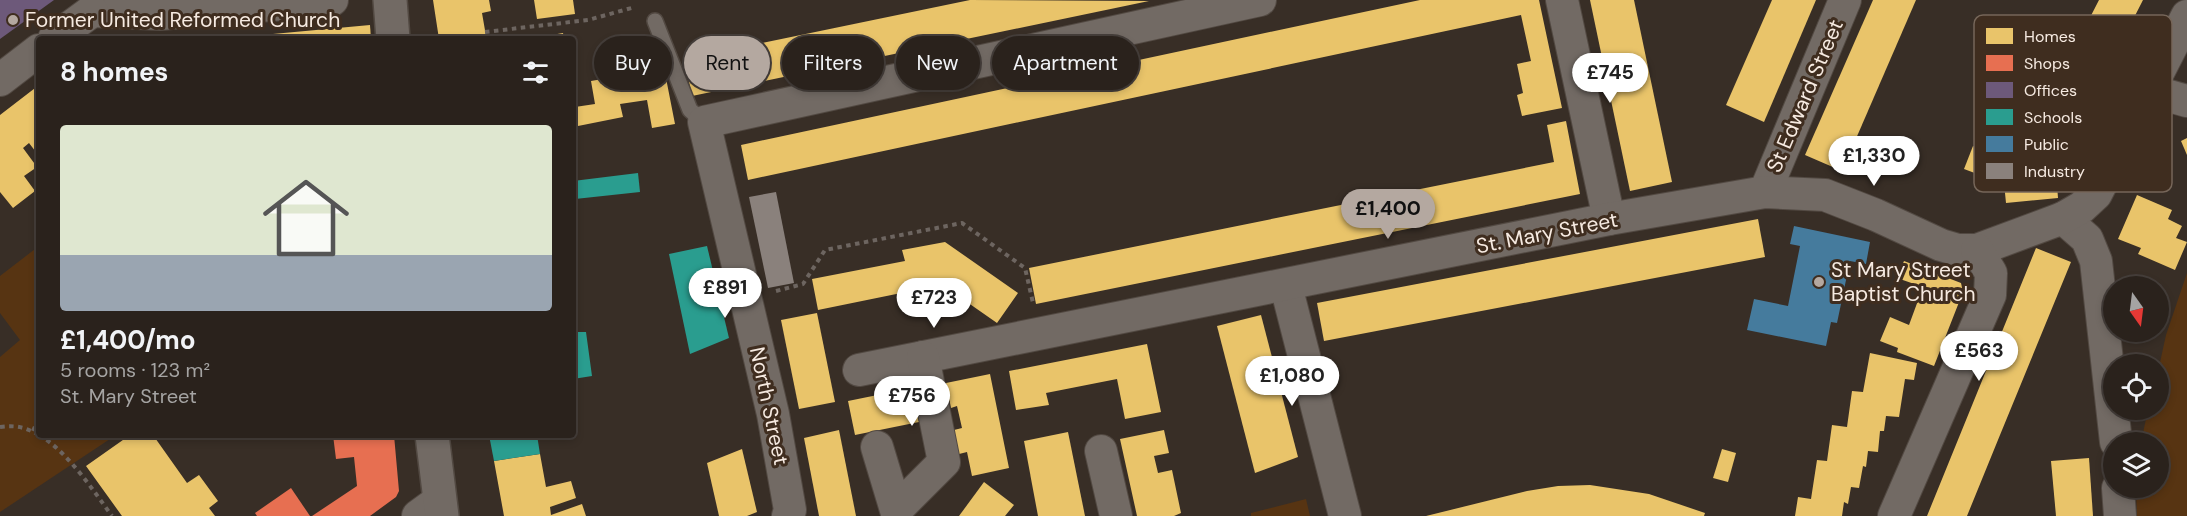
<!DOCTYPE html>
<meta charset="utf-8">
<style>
:root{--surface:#2a221c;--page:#322a25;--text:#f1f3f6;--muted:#a5a4a3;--line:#463f3b;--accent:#b4a8a0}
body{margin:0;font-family:"DM Sans",sans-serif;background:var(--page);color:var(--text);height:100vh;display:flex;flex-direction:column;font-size:22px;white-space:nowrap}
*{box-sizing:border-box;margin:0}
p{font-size:20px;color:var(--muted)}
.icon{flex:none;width:33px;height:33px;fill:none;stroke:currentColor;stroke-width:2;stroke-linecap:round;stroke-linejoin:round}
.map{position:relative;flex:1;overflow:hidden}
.details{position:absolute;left:36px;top:36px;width:540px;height:402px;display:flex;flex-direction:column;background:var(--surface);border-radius:6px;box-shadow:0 3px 9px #0003,0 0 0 2px var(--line)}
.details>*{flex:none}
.hud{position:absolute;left:594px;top:36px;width:570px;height:54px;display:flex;gap:12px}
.needle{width:39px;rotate:166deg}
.buttons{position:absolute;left:2103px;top:276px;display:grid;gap:12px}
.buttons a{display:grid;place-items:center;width:66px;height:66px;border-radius:50%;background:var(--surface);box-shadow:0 3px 9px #0003,0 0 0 2px var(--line);font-size:30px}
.price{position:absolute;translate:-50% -51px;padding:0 14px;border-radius:21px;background:#fff;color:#222;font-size:20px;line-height:39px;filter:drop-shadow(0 2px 3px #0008)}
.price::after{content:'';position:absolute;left:50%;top:36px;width:18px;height:14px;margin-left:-9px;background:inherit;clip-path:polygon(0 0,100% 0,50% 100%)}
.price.current{background:var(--accent);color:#111}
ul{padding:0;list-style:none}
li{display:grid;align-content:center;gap:12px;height:318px;padding:0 24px}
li+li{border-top:2px solid var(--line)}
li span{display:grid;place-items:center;height:186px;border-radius:6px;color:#555}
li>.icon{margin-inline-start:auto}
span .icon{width:108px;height:108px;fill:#fffc;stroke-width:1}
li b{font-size:26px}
h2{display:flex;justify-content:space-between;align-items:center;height:72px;padding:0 24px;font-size:26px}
.pill{padding:0 21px;border-radius:27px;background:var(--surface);box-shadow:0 3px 9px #0003,0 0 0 2px var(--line);font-size:21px;line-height:54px}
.pill.current{background:var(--accent);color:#111}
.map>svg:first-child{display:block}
</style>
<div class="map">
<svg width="2187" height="516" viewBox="0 0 2187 516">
<rect width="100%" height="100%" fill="#382e26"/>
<!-- green -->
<g fill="#573412">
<polygon points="39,246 39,435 116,435 0,512 0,357 20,340 0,313 0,276"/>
<polygon points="2187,273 2187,516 2137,516 2136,488 2158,488 2158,442 2141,442 2148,410 2158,410 2159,367 2166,335"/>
<polygon points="1306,499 1310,516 1251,516 1251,513"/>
</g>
<!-- homes -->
<g fill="#e9c46a">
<polygon points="433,0 489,0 491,11 482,13 486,36 470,39 439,39"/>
<polygon points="534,0 573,0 575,14 537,19"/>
<polygon points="970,0 1149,1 692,96 684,59"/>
<polygon points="1420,0 1539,0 1562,108 1522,116 1517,95 1523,93 1517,64 1531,61 1521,15 748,180 741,145"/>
<polygon points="1590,0 1634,0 1672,182 1630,191"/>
<polygon points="1772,0 1816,0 1764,122 1726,105"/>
<polygon points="1873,0 1916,0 1842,171 1805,155"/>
<polygon points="2099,0 2143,0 2115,55 2127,61 2080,153 2038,132 2084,39 2080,37"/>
<polygon points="370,25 371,39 239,39 239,37"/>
<polygon points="563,33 564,39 535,39 535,38"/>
<polygon points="664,68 675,124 652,128 647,100 620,104 623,117 578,126 575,107 595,104 591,81"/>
<polygon points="39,85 39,156 29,143 23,148 37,167 24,176 35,191 13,208 0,192 0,115"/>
<polygon points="1566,121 1580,194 1036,304 1029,268 1554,162 1547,125"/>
<polygon points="2187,138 2187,155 2181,141"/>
<polygon points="2041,141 2043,159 2055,159 2058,198 2006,203 2002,163 2013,162 2011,144"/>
<polygon points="1973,146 1997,156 1988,178 1964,169"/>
<polygon points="2137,195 2172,210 2168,219 2182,226 2176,238 2187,242 2175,270 2138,254 2141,248 2118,239"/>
<polygon points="1758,219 1765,257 1324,341 1317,303"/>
<polygon points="945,242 1018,293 997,323 934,279 909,284 911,291 818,310 812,279 905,261 902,250"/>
<polygon points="2036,248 2071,262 2000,435 1967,516 1927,516"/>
<polygon points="1904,261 1961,283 1963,292 1934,366 1897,352 1898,348 1880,341 1890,317 1909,325 1923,287 1897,278"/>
<polygon points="817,313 835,402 799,409 781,320"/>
<polygon points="1261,315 1298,457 1255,473 1217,326"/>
<polygon points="1147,344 1161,412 1125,419 1117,379 1046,393 1049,405 1016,410 1009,371"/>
<polygon points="1870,353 1917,363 1914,380 1905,379 1899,417 1886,416 1884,431 1880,431 1878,452 1868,451 1866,467 1863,466 1859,488 1851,487 1848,504 1844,502 1842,516 1795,516 1798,497 1811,499 1817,460 1827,461 1832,425 1847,427 1852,391 1863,392"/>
<polygon points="990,374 1009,468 972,476 967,452 955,455 950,431 962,428 957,406 951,408 946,383"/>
<polygon points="912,388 919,422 855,435 848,401"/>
<polygon points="839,430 856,516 819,516 804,438"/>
<polygon points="1164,430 1169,453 1154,456 1158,473 1172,470 1181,513 1174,516 1137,516 1120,439"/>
<polygon points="1068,432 1085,516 1038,516 1024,441"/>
<polygon points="130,435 153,435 187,483 199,475 218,501 209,508 215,516 122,516 86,466"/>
<polygon points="742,449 757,512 747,516 719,516 707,463"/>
<polygon points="1722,449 1736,453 1728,482 1713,478"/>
<polygon points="540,454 546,487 571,481 576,498 550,507 551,515 582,504 586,516 504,516 494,461"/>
<polygon points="2089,458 2093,516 2056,516 2051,461"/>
<polygon points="984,482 1014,505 1005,516 959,516"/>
<polygon points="1590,485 1649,494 1705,513 1704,516 1426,516 1527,491 1558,486"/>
</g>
<!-- shops -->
<g fill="#e76f51">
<polygon points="333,435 394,435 399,491 396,497 370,516 312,516 357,486 354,457 336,459"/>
<polygon points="291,488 310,516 257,516 255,513"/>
</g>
<!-- offices -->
<polygon fill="#6d597a" points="0,0 54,0 0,39"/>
<!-- schools -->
<g fill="#2a9d8f">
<polygon points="638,173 640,192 575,199 573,181"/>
<polygon points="707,246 729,338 690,354 669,254"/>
<polygon points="573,309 578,332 586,332 592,376 573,379"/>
<polygon points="489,435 537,435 540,454 494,461"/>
</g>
<!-- public -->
<polygon fill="#457b9d" points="1794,226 1870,242 1866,264 1850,261 1837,323 1831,322 1826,346 1747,330 1754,299 1788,306 1800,246 1790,244"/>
<!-- industry -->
<polygon fill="#8a817c" points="776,192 794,283 768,288 749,197"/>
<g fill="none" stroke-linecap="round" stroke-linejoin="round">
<defs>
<polyline id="service" points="655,21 690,110 704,122"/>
<g id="minor">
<polyline points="1562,0 1609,219"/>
<polyline points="92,11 160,14 332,0"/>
<polyline points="54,39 92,11"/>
<polyline points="0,80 39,50"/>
<polyline points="2148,90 2187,101"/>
<polyline points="1765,192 1845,0"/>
<polyline points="2063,218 2087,239 2096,261 2116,442"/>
<polyline points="1286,286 1345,516"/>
<polyline points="859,370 1609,219 1765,192 1825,195 1876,215 1941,245 1958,250 1977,250 2063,218 2082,207 2096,194 2187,16"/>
<polyline points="877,447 896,510 944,462 923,357"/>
<polyline points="1101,451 1116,516"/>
<polyline points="2118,488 2120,516"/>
<polyline points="418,516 440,500"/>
<polyline points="788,516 790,510 773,414 704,122 1260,0"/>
<polyline points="1894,516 1990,295 1991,273 1977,250"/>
</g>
<g id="tertiary">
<polyline points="390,0 393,39"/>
<polyline points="432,435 442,516"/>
</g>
</defs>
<!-- service casing -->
<use href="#service" stroke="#524942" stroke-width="18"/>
<!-- minor casing -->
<use href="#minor" stroke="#524942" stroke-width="34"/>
<!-- tertiary casing -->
<use href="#tertiary" stroke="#524942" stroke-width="36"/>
<!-- path -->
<g stroke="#6d6560" stroke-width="4" stroke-dasharray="4.5 4.5" stroke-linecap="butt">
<polyline points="485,32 588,20 635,7"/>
<polyline points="425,38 439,37"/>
<polyline points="776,291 803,284 825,250 962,223 1025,268 1033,303"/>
<path d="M0,427C16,425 25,427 39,435"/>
<polyline points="33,431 39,418"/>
<path d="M39,435C67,451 93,490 112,516"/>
</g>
<!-- service -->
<use href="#service" stroke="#726a64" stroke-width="15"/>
<!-- minor -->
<use href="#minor" stroke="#726a64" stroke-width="32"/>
<!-- tertiary -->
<use href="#tertiary" stroke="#726a64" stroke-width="33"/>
</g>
<!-- markers -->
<g fill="#b4a8a0" stroke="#3f2d1f" stroke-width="2">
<circle cx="13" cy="20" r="6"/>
<circle cx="1819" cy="282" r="6"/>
</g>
<g text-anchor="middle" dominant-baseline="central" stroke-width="6" stroke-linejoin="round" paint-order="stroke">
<!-- poi labels -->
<g font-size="21" fill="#f6eae1" stroke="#3f2d1f" text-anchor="start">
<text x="25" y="20">Former United Reformed Church</text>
<text x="1831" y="270">St Mary Street<tspan x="1831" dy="24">Baptist Church</tspan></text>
</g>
<!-- street labels -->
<g font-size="21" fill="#f6eae1" stroke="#3f2d1f">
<text transform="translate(1805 96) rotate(-67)">St Edward Street</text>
<text transform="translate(1547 233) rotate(-11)">St. Mary Street</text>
<text transform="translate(769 406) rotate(78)">North Street</text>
</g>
</g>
<!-- legend -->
<rect x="1974" y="15" width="198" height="177" rx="9" fill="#3f2d1f" stroke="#766659" stroke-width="1.5"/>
<rect x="1986" y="28" width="27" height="16" fill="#e9c46a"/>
<rect x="1986" y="55" width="27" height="16" fill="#e76f51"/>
<rect x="1986" y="82" width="27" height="16" fill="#6d597a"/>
<rect x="1986" y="109" width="27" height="16" fill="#2a9d8f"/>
<rect x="1986" y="136" width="27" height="16" fill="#457b9d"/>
<rect x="1986" y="163" width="27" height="16" fill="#8a817c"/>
<g font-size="16" fill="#f6eae1">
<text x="2024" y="42">Homes</text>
<text x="2024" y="69">Shops</text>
<text x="2024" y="96">Offices</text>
<text x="2024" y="123">Schools</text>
<text x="2024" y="150">Public</text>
<text x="2024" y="177">Industry</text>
</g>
</svg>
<div class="buttons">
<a><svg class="needle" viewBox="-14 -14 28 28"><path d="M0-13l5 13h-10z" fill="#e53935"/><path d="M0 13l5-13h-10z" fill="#a5a4a3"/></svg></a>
<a><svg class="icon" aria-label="locate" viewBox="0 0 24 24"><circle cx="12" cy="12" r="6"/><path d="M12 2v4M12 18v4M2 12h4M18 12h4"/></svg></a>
<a><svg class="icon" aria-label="layers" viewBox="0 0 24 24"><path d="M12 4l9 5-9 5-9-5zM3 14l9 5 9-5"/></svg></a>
</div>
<b class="price" style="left:1610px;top:104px">£745</b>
<b class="price" style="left:1874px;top:187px">£1,330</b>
<b class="price current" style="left:1388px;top:240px">£1,400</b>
<b class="price" style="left:725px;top:319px">£891</b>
<b class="price" style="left:934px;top:329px">£723</b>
<b class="price" style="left:1979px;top:382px">£563</b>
<b class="price" style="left:1292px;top:407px">£1,080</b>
<b class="price" style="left:912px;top:427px">£756</b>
<div class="hud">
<a class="pill">Buy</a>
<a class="pill current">Rent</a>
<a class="pill">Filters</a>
<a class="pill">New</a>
<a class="pill">Apartment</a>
</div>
<section class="details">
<h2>8 homes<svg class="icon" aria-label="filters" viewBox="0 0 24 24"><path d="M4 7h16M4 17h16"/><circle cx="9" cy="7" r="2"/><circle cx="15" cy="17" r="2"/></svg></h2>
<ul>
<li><span style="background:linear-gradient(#dfe7d0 70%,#9aa5b1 0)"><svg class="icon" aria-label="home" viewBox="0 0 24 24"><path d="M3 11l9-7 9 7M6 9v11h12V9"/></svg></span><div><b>£1,400/mo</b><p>5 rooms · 123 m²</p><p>St. Mary Street</p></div></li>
</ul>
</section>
</div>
